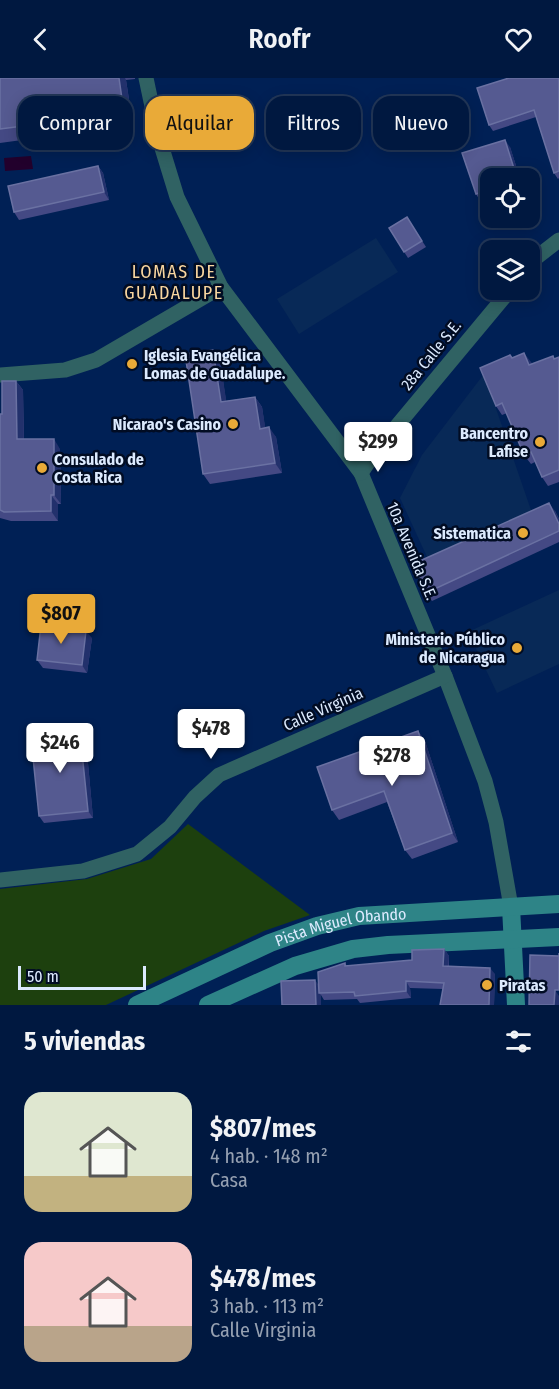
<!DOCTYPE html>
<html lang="es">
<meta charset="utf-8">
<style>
:root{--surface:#001840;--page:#0a2147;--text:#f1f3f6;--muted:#95a0b1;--line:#223759;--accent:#e9aa38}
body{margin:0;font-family:"Fira Sans Condensed",sans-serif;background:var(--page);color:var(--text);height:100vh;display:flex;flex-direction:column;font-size:22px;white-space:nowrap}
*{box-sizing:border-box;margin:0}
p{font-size:20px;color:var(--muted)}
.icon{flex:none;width:33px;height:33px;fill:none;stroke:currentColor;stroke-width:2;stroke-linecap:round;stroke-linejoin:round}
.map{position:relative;height:927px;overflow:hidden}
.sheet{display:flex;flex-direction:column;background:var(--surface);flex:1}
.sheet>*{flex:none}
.hud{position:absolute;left:18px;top:18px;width:524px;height:54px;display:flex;gap:12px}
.tools{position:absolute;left:480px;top:90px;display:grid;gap:12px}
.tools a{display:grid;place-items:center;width:60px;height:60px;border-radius:12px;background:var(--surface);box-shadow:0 3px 15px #0003,0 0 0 2px var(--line);font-size:30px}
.scale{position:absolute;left:18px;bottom:15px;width:128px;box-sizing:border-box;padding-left:6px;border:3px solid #dceafe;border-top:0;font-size:16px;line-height:21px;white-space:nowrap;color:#dceafe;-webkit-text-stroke:4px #010c23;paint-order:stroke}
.price{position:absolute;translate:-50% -51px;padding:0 14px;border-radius:6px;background:#fff;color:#222;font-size:20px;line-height:39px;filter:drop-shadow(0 2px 3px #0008)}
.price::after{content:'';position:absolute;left:50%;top:36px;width:18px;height:14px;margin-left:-9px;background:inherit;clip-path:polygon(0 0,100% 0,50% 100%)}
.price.on{background:var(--accent);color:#111}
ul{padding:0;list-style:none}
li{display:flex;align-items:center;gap:18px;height:150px;padding:0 24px}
li span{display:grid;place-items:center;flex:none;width:168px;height:120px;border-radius:18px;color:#555}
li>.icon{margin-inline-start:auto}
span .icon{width:72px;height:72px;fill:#fffc;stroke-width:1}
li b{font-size:26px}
h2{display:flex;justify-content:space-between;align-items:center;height:72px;padding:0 24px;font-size:26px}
.pill{padding:0 21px;border-radius:18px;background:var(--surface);box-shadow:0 3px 15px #0003,0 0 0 2px var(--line);font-size:21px;line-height:54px}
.pill.on{background:var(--accent);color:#111}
header{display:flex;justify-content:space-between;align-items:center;height:78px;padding:0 24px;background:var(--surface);font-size:27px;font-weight:600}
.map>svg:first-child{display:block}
</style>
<header><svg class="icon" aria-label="back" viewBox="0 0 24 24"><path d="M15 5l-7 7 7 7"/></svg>Roofr<svg class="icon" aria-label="heart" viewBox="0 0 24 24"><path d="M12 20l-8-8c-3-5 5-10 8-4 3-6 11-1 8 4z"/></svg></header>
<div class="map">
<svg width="559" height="927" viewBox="0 0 559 927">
<rect width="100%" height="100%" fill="#002055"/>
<!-- built -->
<g fill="#082957">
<polygon points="376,160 398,194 299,256 277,221"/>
<polygon points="484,296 532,435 428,481 400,420 422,377"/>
<polygon points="559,512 559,586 497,615 468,554"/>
</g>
<!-- green -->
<polygon fill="#1d400e" points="188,746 310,837 264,853 106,927 0,927 0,811 87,801 151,781"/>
<!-- water -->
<polygon fill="#22002c" points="31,78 33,91 5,93 4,80"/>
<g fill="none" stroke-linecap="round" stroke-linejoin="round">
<!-- street -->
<g stroke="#306263" stroke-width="15">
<polyline points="146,0 158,57 177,119 221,209 361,395 445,598 485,703 496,744 511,829"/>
<polyline points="530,188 537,179 559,162"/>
<polyline points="0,297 65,292 96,282 221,209"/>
<polyline points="361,395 376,373 510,212"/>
<polyline points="0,802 83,793 137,776 170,749 195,719 219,697 445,598"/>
</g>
<!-- secondary -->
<g stroke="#2e8487" stroke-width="18">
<polyline points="511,829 516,927"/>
<path id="s1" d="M137,927L270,865L317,848L359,838L559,826"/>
<polyline points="208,927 295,888 353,871 388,867 559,859"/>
</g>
</g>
<!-- wall -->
<g fill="#444984">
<polygon points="0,0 135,0 135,1 126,2 133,47 0,65"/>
<polygon points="559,0 559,100 558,101 554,95 536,39 493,53 489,47"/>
<polygon points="510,69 520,100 490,100 490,121 481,124 476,116"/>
<polygon points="98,88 103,95 109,122 19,142 14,134"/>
<polygon points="407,139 426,169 408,180 389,150"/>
<polygon points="213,272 220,282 226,323 255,319 262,329 265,350 276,359 282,395 210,406 203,396"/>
<polygon points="510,277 513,280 531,284 532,287 559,279 559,404 548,408 542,399 535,384 531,386 524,377 507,335 502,337 496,328"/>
<polygon points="16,303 23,312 24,361 60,371 61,426 58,426 58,443 11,443 0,440 0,336 2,336"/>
<polygon points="555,433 559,441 559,464 432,523 426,515"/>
<polygon points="92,560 87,595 43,590 37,582"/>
<polygon points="418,653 425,663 458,764 412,781 405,772 387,724 339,742 332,732"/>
<polygon points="86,663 93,740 44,745 39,738"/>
<polygon points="444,871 449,878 449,888 495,896 494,927 440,927 443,911 410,910 411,920 360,925 357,921 324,922 321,917 321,927 282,927 319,908 345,885 347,888 412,882"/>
</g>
<!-- shaded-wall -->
<g fill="#22316c">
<polygon points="119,0 125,0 126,2 133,47 124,35"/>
<polygon points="505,62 510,69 520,100 517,100"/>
<polygon points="98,88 103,95 109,122 104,114"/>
<polygon points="213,272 220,282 228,334 221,324"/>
<polygon points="524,275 531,284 536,296 529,287"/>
<polygon points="16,303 23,312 24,371 17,361"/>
<polygon points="255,319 262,329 267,360 260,351"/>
<polygon points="269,349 276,359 282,395 275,385"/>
<polygon points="54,361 60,371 61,426 54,417"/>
<polygon points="51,417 58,426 58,443 51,433"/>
<polygon points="549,425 555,433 559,441 559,446"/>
<polygon points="86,553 92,560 87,595 82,587"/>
<polygon points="418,653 425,663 458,764 452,755"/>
<polygon points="80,655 86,663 93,740 88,733"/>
<polygon points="444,871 449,878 448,895 443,888"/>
<polygon points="490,890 495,896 494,927 489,927"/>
<polygon points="315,902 321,910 319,915 321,917 321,927 316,927"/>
<polygon points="406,903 410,910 411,920 406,913"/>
<polygon points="555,912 559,918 559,927 554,927"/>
</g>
<!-- building -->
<g fill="#555a91" stroke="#6a71a2" stroke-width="1.5">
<polygon points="0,0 119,0 124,35 0,51"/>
<polygon points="509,0 559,0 559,93 554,95 534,32 489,47 477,10"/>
<polygon points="505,62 517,100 490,100 490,111 476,116 462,75"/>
<polygon points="98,88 104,114 14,134 8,108"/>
<polygon points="407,139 422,163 404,174 389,150"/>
<polygon points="213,272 221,324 255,319 260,351 269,349 275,385 203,396 185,276"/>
<polygon points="524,275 529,287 553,278 554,281 559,279 559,392 542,399 531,374 524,377 502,325 496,328 480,290 510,277 512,280"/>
<polygon points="2,303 16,303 17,361 54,361 54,417 51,417 51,433 4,434 0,432 0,336 2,336"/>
<polygon points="549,425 559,446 559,453 426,515 413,486"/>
<polygon points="41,547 86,553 82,587 37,582"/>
<polygon points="418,653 452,755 405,772 384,713 332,732 317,689"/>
<polygon points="80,655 88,733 39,738 31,660"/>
<polygon points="444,871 443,888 490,890 489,927 440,927 444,905 406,903 406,913 355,918 354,914 319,915 318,894 345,885 345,888 412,882 412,872"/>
<polygon points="559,875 559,912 555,912 554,927 529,927 530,877 559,878"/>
<polygon points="315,902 316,927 282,927 281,903"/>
</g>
<!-- markers -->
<g fill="#e9aa38" stroke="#010c23" stroke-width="2">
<circle cx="132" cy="286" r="6"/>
<circle cx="233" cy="346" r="6"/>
<circle cx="540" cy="364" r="6"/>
<circle cx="42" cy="390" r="6"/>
<circle cx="523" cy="455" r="6"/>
<circle cx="517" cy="570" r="6"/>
<circle cx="487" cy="907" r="6"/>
</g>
<g text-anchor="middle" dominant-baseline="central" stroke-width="5" stroke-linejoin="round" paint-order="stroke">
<!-- poi labels -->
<g font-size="16" font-weight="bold" fill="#dceafe" stroke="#010c23" text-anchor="end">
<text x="144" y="277" text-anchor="start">Iglesia Evangélica<tspan x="144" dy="18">Lomas de Guadalupe.</tspan></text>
<text x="221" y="346">Nicarao's Casino</text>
<text x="528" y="355">Bancentro<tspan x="528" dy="18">Lafise</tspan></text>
<text x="54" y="381" text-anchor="start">Consulado de<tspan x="54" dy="18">Costa Rica</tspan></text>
<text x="511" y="455">Sistematica</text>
<text x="505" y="561">Ministerio Público<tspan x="505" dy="18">de Nicaragua</tspan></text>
<text x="499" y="907" text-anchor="start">Piratas</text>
</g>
<!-- street labels -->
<g font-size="16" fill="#dceafe" stroke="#010c23">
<text transform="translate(431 277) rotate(-51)">28a Calle S.E.</text>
<text transform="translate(412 473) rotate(67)">10a Avenida S.E.</text>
<text transform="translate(323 631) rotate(-24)">Calle Virginia</text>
<text stroke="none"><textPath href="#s1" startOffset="220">Pista Miguel Obando</textPath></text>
</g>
<!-- neighbourhood labels -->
<g font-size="18" letter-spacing="1.5" fill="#f9d6a0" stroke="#010c23">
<text x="174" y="194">LOMAS DE<tspan x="174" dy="21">GUADALUPE</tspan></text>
</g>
</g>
</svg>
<div class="tools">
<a><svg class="icon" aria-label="locate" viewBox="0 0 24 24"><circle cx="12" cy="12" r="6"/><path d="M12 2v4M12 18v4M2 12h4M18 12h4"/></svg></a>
<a><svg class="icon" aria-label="layers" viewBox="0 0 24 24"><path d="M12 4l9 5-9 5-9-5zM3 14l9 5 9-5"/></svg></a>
</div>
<div class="scale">50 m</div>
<b class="price" style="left:378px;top:395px">$299</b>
<b class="price on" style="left:61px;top:567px">$807</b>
<b class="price" style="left:211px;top:682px">$478</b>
<b class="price" style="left:60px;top:696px">$246</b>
<b class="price" style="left:392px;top:709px">$278</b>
<div class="hud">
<a class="pill">Comprar</a>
<a class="pill on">Alquilar</a>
<a class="pill">Filtros</a>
<a class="pill">Nuevo</a>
</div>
</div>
<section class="sheet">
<h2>5 viviendas<svg class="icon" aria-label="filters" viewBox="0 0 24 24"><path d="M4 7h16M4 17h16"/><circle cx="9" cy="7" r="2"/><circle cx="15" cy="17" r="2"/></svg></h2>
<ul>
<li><span style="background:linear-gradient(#dfe7d0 70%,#c2b280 0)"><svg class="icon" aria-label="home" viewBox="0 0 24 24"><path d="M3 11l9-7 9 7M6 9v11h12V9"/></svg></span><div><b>$807/mes</b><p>4 hab. · 148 m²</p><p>Casa</p></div></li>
<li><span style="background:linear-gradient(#f6c9c9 70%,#b9a48a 0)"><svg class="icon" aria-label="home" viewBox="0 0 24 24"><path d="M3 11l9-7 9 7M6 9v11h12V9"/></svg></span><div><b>$478/mes</b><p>3 hab. · 113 m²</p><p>Calle Virginia</p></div></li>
</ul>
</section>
